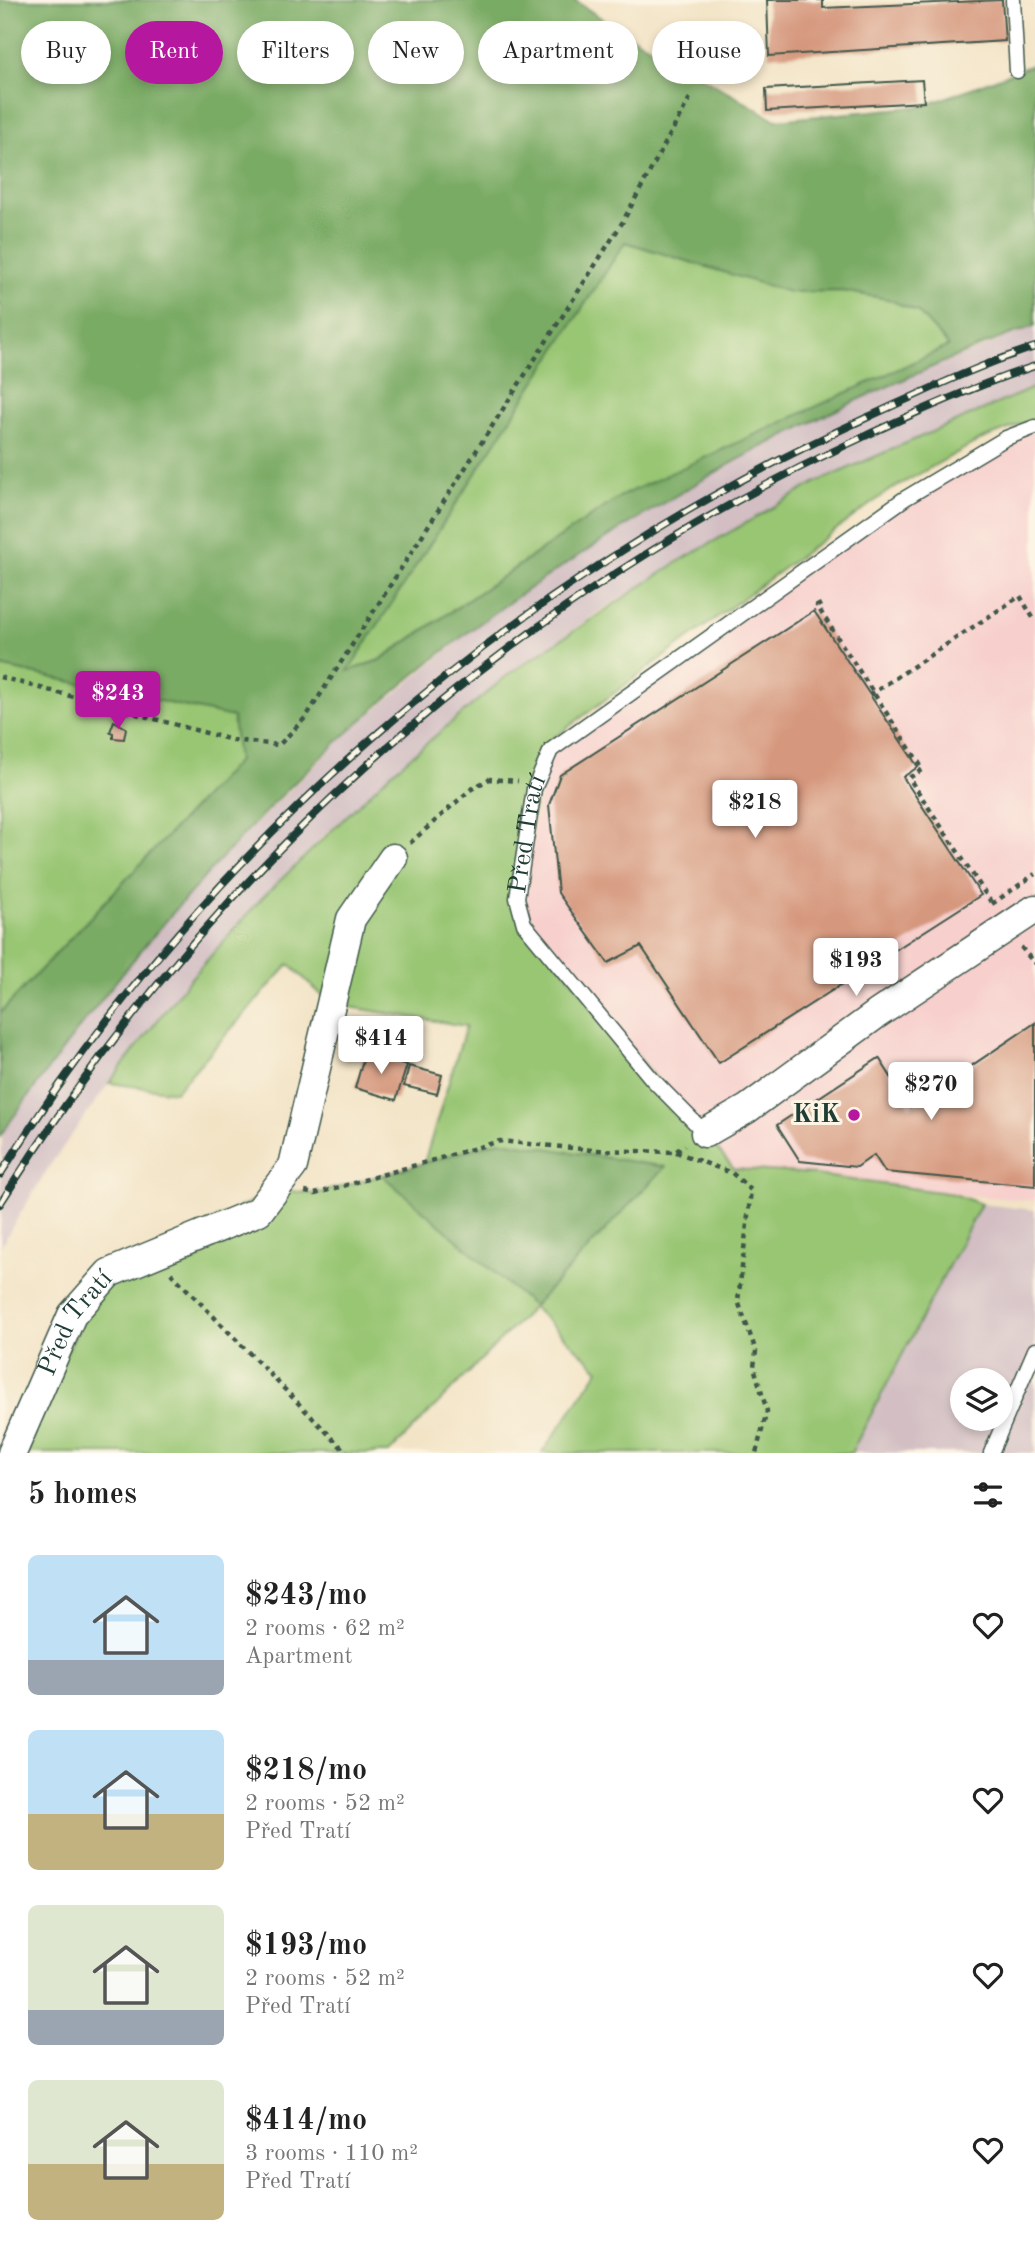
<!DOCTYPE html>
<meta charset="utf-8">
<style>
:root{--surface:#fff;--page:#f6f6f6;--text:#222;--muted:#767676;--accent:#b5179e}
body{margin:0;font-family:"Old Standard TT",serif;background:var(--page);color:var(--text);height:100vh;display:flex;flex-direction:column;font-size:26px;white-space:nowrap}
*{box-sizing:border-box;margin:0}
p{font-size:23px;color:var(--muted)}
.icon{flex:none;width:38px;height:38px;fill:none;stroke:currentColor;stroke-width:2;stroke-linecap:round;stroke-linejoin:round}
.map{position:relative;height:1453px;overflow:hidden}
.panel{display:flex;flex-direction:column;background:var(--surface);flex:1}
.panel>*{flex:none}
.hud{position:absolute;left:21px;top:21px;width:994px;height:63px;display:flex;gap:14px}
.fabs{position:absolute;left:950px;top:1368px;display:grid;gap:14px}
.fabs a{display:grid;place-items:center;width:63px;height:63px;border-radius:50%;background:var(--surface);box-shadow:0 4px 10px #0003;font-size:35px}
.price{position:absolute;translate:-50% -60px;padding:0 16px;border-radius:7px;background:#fff;color:#222;font-size:23px;line-height:46px;filter:drop-shadow(0 2px 4px #0008)}
.price::after{content:'';position:absolute;left:50%;top:42px;width:21px;height:16px;margin-left:-10px;background:inherit;clip-path:polygon(0 0,100% 0,50% 100%)}
.price.active{background:var(--accent);color:#fff}
ul{padding:0;list-style:none}
li{display:flex;align-items:center;gap:21px;height:175px;padding:0 28px}
li span{display:grid;place-items:center;flex:none;width:196px;height:140px;border-radius:10px;color:#555}
li>.icon{margin-inline-start:auto}
span .icon{width:84px;height:84px;fill:#fffc;stroke-width:1}
li b{font-size:30px}
h2{display:flex;justify-content:space-between;align-items:center;height:84px;padding:0 28px;font-size:30px}
.tag{padding:0 24px;border-radius:32px;background:var(--surface);box-shadow:0 4px 10px #0003;font-size:24px;line-height:63px}
.tag.active{background:var(--accent);color:#fff}
.map>svg:first-child{display:block}
</style>
<div class="map">
<svg width="1035" height="1453" viewBox="0 0 1035 1453">
<rect width="100%" height="100%" fill="#fcf5e5"/>
<filter id="ink" filterUnits="userSpaceOnUse"><feTurbulence type="fractalNoise" baseFrequency=".0143" numOctaves="2"/><feDisplacementMap in="SourceGraphic" scale="14" xChannelSelector="R" yChannelSelector="G"/><feConvolveMatrix kernelMatrix="1 2 1 2 8 2 1 2 1" color-interpolation-filters="sRGB"/></filter>
<filter id="wash" filterUnits="userSpaceOnUse"><feTurbulence type="fractalNoise" baseFrequency=".00686" numOctaves="4" result="noise"/><feDisplacementMap in="SourceGraphic" scale="28" xChannelSelector="R" yChannelSelector="G"/><feGaussianBlur stdDeviation="1.57" result="paint"/><feColorMatrix in="noise" values="0 0 0 0 0 0 0 0 0 0 0 0 0 0 0 0 0 1.4 0 .05"/><feComposite in="paint" operator="in"/></filter>
<g filter="url(#wash)">
<rect width="100%" height="100%" fill="#f2e3c5"/>
<!-- built -->
<polygon fill="#f7d0cd" points="1035,427 1035,1201 954,1194 801,1173 734,1169 541,944 517,898 551,750 904,499"/>
<!-- industrial -->
<g fill="#d2bec3" fill-rule="evenodd">
<polygon points="1035,326 1035,387 817,482 749,520 604,608 509,674 441,730 321,838 261,899 185,985 109,1083 50,1165 0,1247 2,1133 62,1049 140,948 219,860 349,732 474,628 572,560 646,513 791,430 877,391"/>
<path d="M981,1204L1035,1210V1453H851ZM962,1381H1001V1419H962Z"/>
</g>
<!-- green -->
<g fill="#99c673" stroke="#5c8254" stroke-width="2">
<polygon points="625,242 789,292 842,291 888,299 918,312 949,346 621,496 379,660 347,672"/>
<polygon points="1035,387 1035,419 980,440 887,492 552,739 544,751 517,898 524,924 734,1169 801,1173 954,1194 981,1204 851,1453 542,1453 599,1370 533,1307 389,1453 12,1453 109,1273 276,1189 315,1194 382,1175 534,1306 665,1167 500,1141 424,1163 466,1026 331,1004 289,964 175,1092 109,1083 185,985 261,899 390,774 509,674 676,563 817,482"/>
<polygon points="0,666 233,717 238,761 0,1013"/>
</g>
<!-- forest -->
<g fill="#7aab65" stroke="#4c744c" stroke-width="2" fill-rule="evenodd">
<path d="M0,0H574L613,26L776,120L924,106L1035,64V326C997,338 960,355 923,371C844,405 768,441 694,485C619,529 545,575 475,627C287,768 134,945 0,1136V1013L238,761L233,717L0,666ZM625,242L789,292L842,291L888,299L918,312L949,346L621,496L380,660L348,671Z"/>
<polygon points="500,1141 665,1167 533,1306 382,1175"/>
</g>
<g id="blocks">
<!-- building -->
<g fill="#d5977d">
<polygon points="767,0 823,0 823,8 1002,0 1005,41 769,56"/>
<polygon points="922,80 924,102 767,111 766,89"/>
<polygon points="814,611 918,767 903,777 981,895 719,1063 641,946 608,963 558,893 549,805 560,775"/>
<polygon points="114,721 126,728 124,739 113,738 113,733 110,732"/>
<polygon points="1035,1023 1035,1186 885,1172 874,1155 857,1167 800,1161 777,1125 879,1058 910,1107"/>
<polygon points="365,1053 407,1065 396,1100 355,1088"/>
<polygon points="409,1066 442,1075 437,1094 404,1086"/>
</g>
</g>
</g>
<g filter="url(#ink)">
<use href="#blocks" fill-opacity="0" stroke="#3f564a" stroke-width="2"/>
<g fill="none" stroke-linecap="round" stroke-linejoin="round">
<defs>
<g id="service">
<polyline points="1013,0 1017,71"/>
<path id="s1" d="M705,1133L652,1079L524,924L517,898L534,789L551,750L904,499L1006,438L1035,427"/>
<polyline points="991,1453 1035,1350"/>
</g>
<g id="minor">
<polyline points="705,1133 747,1109 877,1014 1035,909"/>
<path id="s2" d="M12,1453L72,1315L109,1273L259,1211L293,1166L351,919L393,858"/>
</g>
</defs>
<!-- service casing -->
<use href="#service" stroke="#3f564a" stroke-width="17"/>
<!-- minor casing -->
<use href="#minor" stroke="#3f564a" stroke-width="31"/>
<!-- path -->
<g stroke="#3f564a" stroke-width="4.5" stroke-dasharray="5 5" stroke-linecap="butt">
<polyline points="821,604 817,606 923,769 909,778 991,902"/>
<polyline points="0,677 232,740 279,745 306,717 622,223 692,94"/>
<polyline points="870,695 1020,596 1035,621"/>
<polyline points="410,843 470,790 489,779 518,781"/>
<polyline points="992,904 1035,874"/>
<polyline points="1021,947 1035,964"/>
<polyline points="676,1152 732,1173 751,1190 738,1301 756,1351 754,1367 767,1411 756,1453"/>
<polyline points="305,1192 315,1194 500,1141 592,1150 675,1152 685,1145"/>
<polyline points="171,1273 347,1453"/>
</g>
<!-- service -->
<use href="#service" stroke="#fff" stroke-width="14"/>
<!-- minor -->
<use href="#minor" stroke="#fff" stroke-width="28"/>
<defs>
<g id="rail">
<path d="M0,1175C205,845 514,579 866,418C921,393 978,365 1035,347"/>
<path d="M0,1204C204,877 497,610 846,445C907,416 971,387 1035,366"/>
</g>
</defs>
<!-- rail casing -->
<use href="#rail" stroke="#1f3d34" stroke-width="8"/>
<!-- rail -->
<use href="#rail" stroke="#fcf5e5" stroke-width="5" stroke-dasharray="16" stroke-linecap="butt"/>
</g>
</g>
<!-- markers -->
<circle fill="#b5179e" stroke="#fcf5e5" stroke-width="2.5" cx="854" cy="1115" r="7"/>
<g text-anchor="middle" dominant-baseline="central" stroke-width="6" stroke-linejoin="round" paint-order="stroke">
<!-- street labels -->
<g font-size="26" fill="#1f3d34" stroke="#fcf5e5">
<text stroke="none"><textPath href="#s1" startOffset="368">Před Tratí</textPath></text>
<text stroke="none"><textPath href="#s2" startOffset="145">Před Tratí</textPath></text>
</g>
<!-- poi labels -->
<g font-size="26" font-weight="bold" fill="#1f3d34" stroke="#fcf5e5" text-anchor="end">
<text x="840" y="1115">KiK</text>
</g>
</g>
</svg>
<div class="fabs">
<a><svg class="icon" aria-label="layers" viewBox="0 0 24 24"><path d="M12 4l9 5-9 5-9-5zM3 14l9 5 9-5"/></svg></a>
</div>
<b class="price active" style="left:118px;top:731px">$243</b>
<b class="price" style="left:755px;top:840px">$218</b>
<b class="price" style="left:856px;top:998px">$193</b>
<b class="price" style="left:381px;top:1076px">$414</b>
<b class="price" style="left:931px;top:1122px">$270</b>
<div class="hud">
<a class="tag">Buy</a>
<a class="tag active">Rent</a>
<a class="tag">Filters</a>
<a class="tag">New</a>
<a class="tag">Apartment</a>
<a class="tag">House</a>
</div>
</div>
<section class="panel">
<h2>5 homes<svg class="icon" aria-label="filters" viewBox="0 0 24 24"><path d="M4 7h16M4 17h16"/><circle cx="9" cy="7" r="2"/><circle cx="15" cy="17" r="2"/></svg></h2>
<ul>
<li><span style="background:linear-gradient(#bfe0f5 75%,#9aa5b1 0)"><svg class="icon" aria-label="home" viewBox="0 0 24 24"><path d="M3 11l9-7 9 7M6 9v11h12V9"/></svg></span><div><b>$243/mo</b><p>2 rooms · 62 m²</p><p>Apartment</p></div><svg class="icon" aria-label="heart" viewBox="0 0 24 24"><path d="M12 20l-8-8c-3-5 5-10 8-4 3-6 11-1 8 4z"/></svg></li>
<li><span style="background:linear-gradient(#bfe0f5 60%,#c2b280 0)"><svg class="icon" aria-label="home" viewBox="0 0 24 24"><path d="M3 11l9-7 9 7M6 9v11h12V9"/></svg></span><div><b>$218/mo</b><p>2 rooms · 52 m²</p><p>Před Tratí</p></div><svg class="icon" aria-label="heart" viewBox="0 0 24 24"><path d="M12 20l-8-8c-3-5 5-10 8-4 3-6 11-1 8 4z"/></svg></li>
<li><span style="background:linear-gradient(#dfe7d0 75%,#9aa5b1 0)"><svg class="icon" aria-label="home" viewBox="0 0 24 24"><path d="M3 11l9-7 9 7M6 9v11h12V9"/></svg></span><div><b>$193/mo</b><p>2 rooms · 52 m²</p><p>Před Tratí</p></div><svg class="icon" aria-label="heart" viewBox="0 0 24 24"><path d="M12 20l-8-8c-3-5 5-10 8-4 3-6 11-1 8 4z"/></svg></li>
<li><span style="background:linear-gradient(#dfe7d0 60%,#c2b280 0)"><svg class="icon" aria-label="home" viewBox="0 0 24 24"><path d="M3 11l9-7 9 7M6 9v11h12V9"/></svg></span><div><b>$414/mo</b><p>3 rooms · 110 m²</p><p>Před Tratí</p></div><svg class="icon" aria-label="heart" viewBox="0 0 24 24"><path d="M12 20l-8-8c-3-5 5-10 8-4 3-6 11-1 8 4z"/></svg></li>
</ul>
</section>
